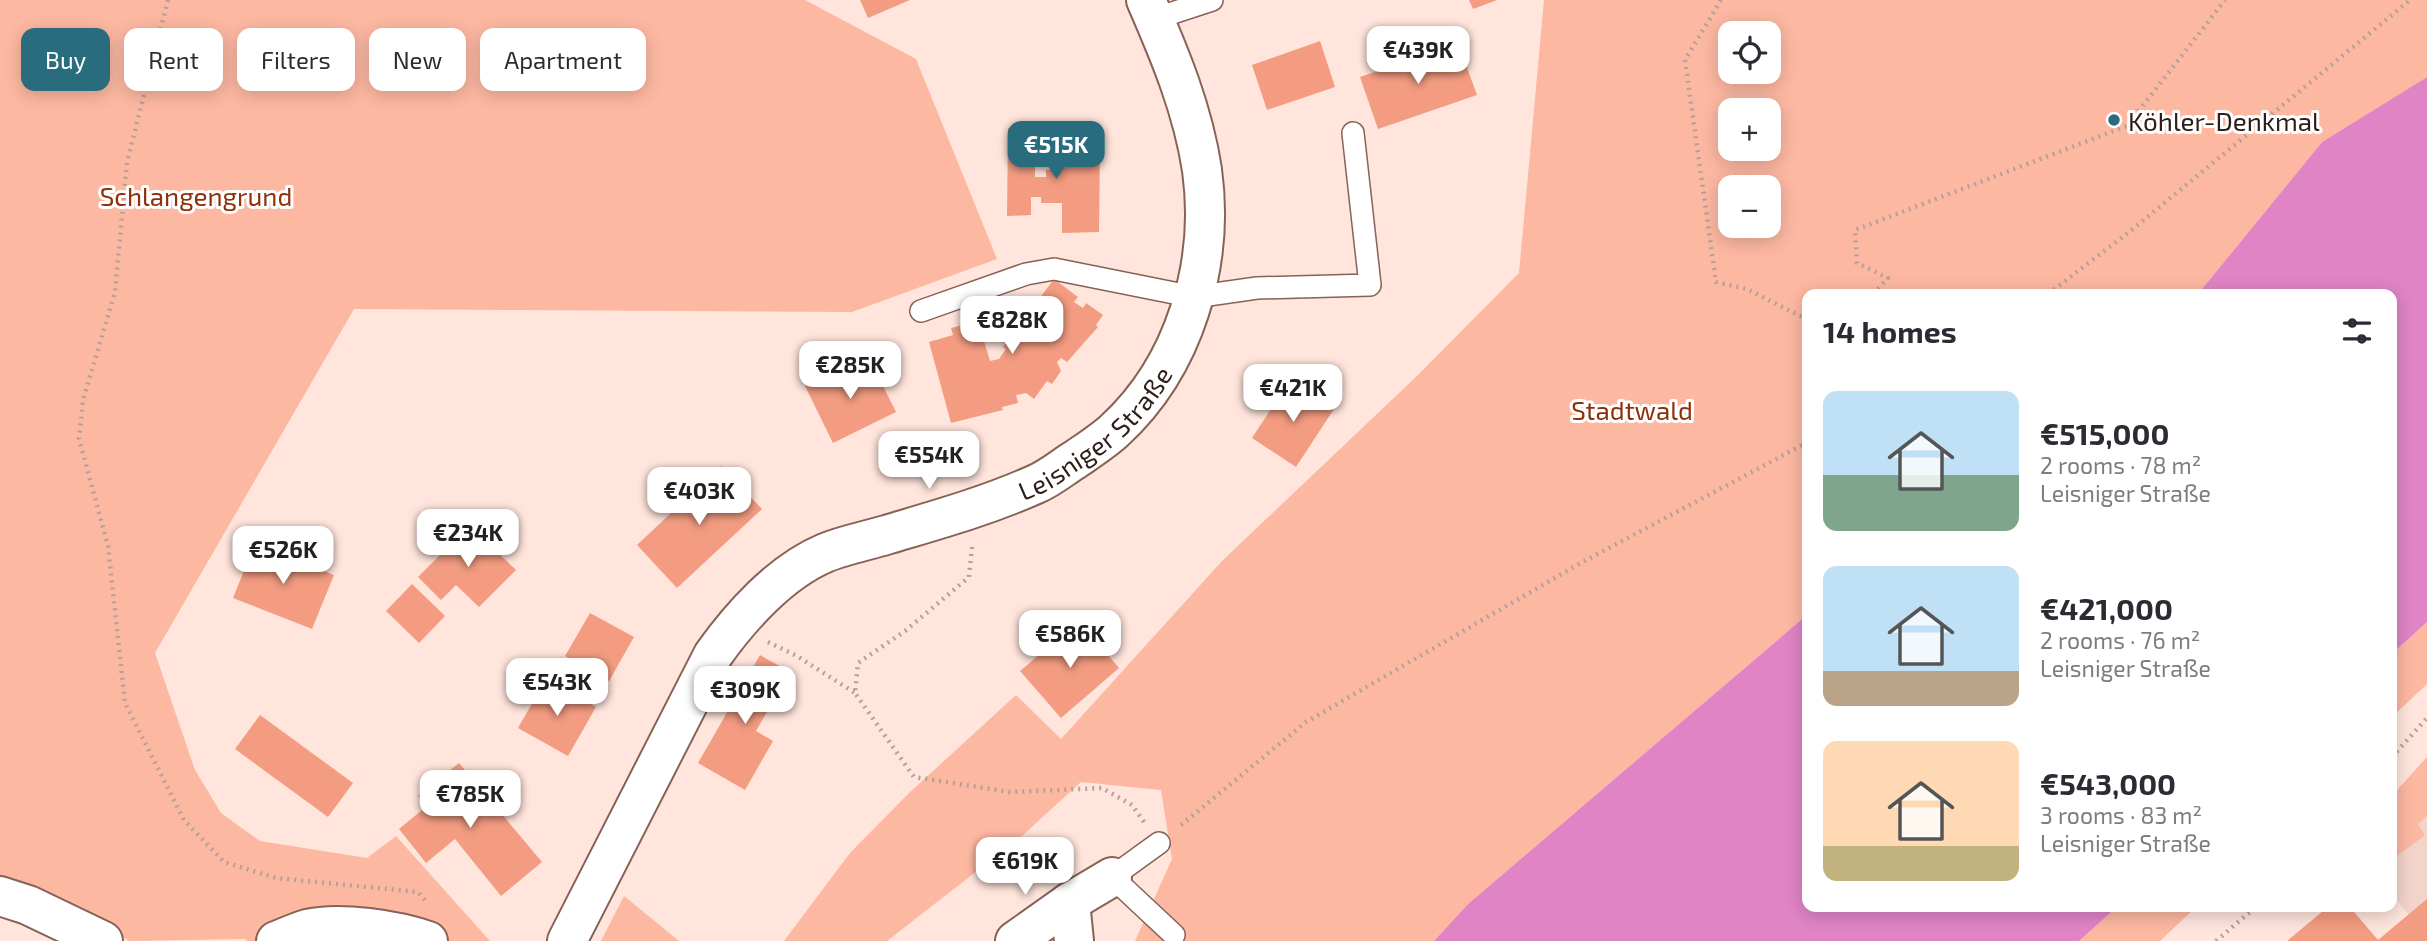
<!DOCTYPE html>
<meta charset="utf-8">
<style>
:root{--surface:#fff;--page:#f7f7f7;--text:#2b2b33;--muted:#7c7c81;--accent:#296c7d}
body{margin:0;font-family:"Exo 2",sans-serif;background:var(--page);color:var(--text);height:100vh;display:flex;flex-direction:column;font-size:26px;white-space:nowrap}
*{box-sizing:border-box;margin:0}
p{font-size:23px;color:var(--muted)}
.icon{flex:none;width:38px;height:38px;fill:none;stroke:currentColor;stroke-width:2;stroke-linecap:round;stroke-linejoin:round}
.map{position:relative;flex:1;overflow:hidden}
.panel{position:absolute;left:1802px;top:289px;width:595px;height:623px;display:flex;flex-direction:column;background:var(--surface);border-radius:14px;box-shadow:0 4px 18px #0003}
.panel>*{flex:none}
.top-card{position:absolute;left:21px;top:28px;width:665px;height:63px;display:flex;gap:14px}
.controls{position:absolute;left:1718px;top:21px;display:grid;gap:14px}
.controls a{display:grid;place-items:center;width:63px;height:63px;border-radius:14px;background:var(--surface);box-shadow:0 4px 18px #0003;font-size:35px}
.price{position:absolute;translate:-50% -60px;padding:0 16px;border-radius:14px;background:#fff;color:#222;font-size:23px;line-height:46px;filter:drop-shadow(0 2px 4px #0008)}
.price::after{content:'';position:absolute;left:50%;top:42px;width:21px;height:16px;margin-left:-10px;background:inherit;clip-path:polygon(0 0,100% 0,50% 100%)}
.price.on{background:var(--accent);color:#fff}
ul{padding:0;list-style:none}
li{display:flex;align-items:center;gap:21px;height:175px;padding:0 21px}
li span{display:grid;place-items:center;flex:none;width:196px;height:140px;border-radius:14px;color:#555}
li>.icon{margin-inline-start:auto}
span .icon{width:84px;height:84px;fill:#fffc;stroke-width:1}
li b{font-size:30px}
h2{display:flex;justify-content:space-between;align-items:center;height:84px;padding:0 21px;font-size:30px}
.tag{padding:0 24px;border-radius:14px;background:var(--surface);box-shadow:0 4px 18px #0003;font-size:24px;line-height:63px}
.tag.on{background:var(--accent);color:#fff}
.map>svg:first-child{display:block}
</style>
<div class="map">
<svg width="2427" height="941" viewBox="0 0 2427 941">
<rect width="100%" height="100%" fill="#ffe5dc"/>
<!-- built -->
<polygon fill="#f3d4cb" points="2427,757 2427,938 2392,894 2392,796"/>
<!-- green -->
<g fill="#fdb8a2" fill-rule="evenodd">
<polygon points="0,0 805,0 916,59 997,259 852,312 354,309 155,653 195,770 221,813 260,841 367,858 396,836 490,941 247,941 245,939 130,941 0,883"/>
<path d="M1544,0H2427V77L2322,142L2198,294H1808V614L1468,904L1434,941H1135L1172,859L1161,790L1081,782L1023,835L887,941H784L850,853L909,793L1016,695L1061,739L1222,561L1418,375L1519,273ZM1731,33H1769V72H1731ZM1731,110H1769V149H1731ZM1731,187H1769V226H1731Z"/>
<polygon points="2427,622 2427,684 2392,717 2392,654"/>
<polygon points="2427,757 2427,816 2418,824 2425,835 2392,860 2392,796"/>
<polygon points="624,896 679,941 601,941"/>
<polygon points="2117,907 2196,907 2160,941 2079,941"/>
</g>
<!-- water -->
<g fill="#e084c6">
<polygon points="2427,77 2427,622 2392,654 2392,294 2198,294 2322,142"/>
<polygon points="1808,614 1808,906 2117,907 2079,941 1434,941 1468,904"/>
</g>
<!-- building -->
<g fill="#f39c81">
<polygon points="860,0 910,0 868,18"/>
<polygon points="1469,0 1497,0 1473,9"/>
<polygon points="1320,41 1335,87 1267,110 1252,65"/>
<polygon points="1458,43 1477,95 1378,129 1360,77"/>
<polygon points="1008,128 1035,129 1035,177 1046,177 1046,170 1062,170 1062,141 1100,141 1099,232 1062,233 1062,203 1041,203 1041,197 1031,197 1031,215 1007,216"/>
<polygon points="1054,279 1078,297 1074,302 1083,308 1086,303 1103,315 1096,325 1098,327 1067,362 1061,358 1057,362 1061,371 1052,384 1047,381 1034,399 1026,393 1016,395 1018,403 1002,407 1003,410 951,423 929,342 953,335 951,328 967,324 968,332 980,328 990,361 999,359 1006,349 1003,347"/>
<polygon points="847,365 852,377 873,366 896,412 833,443 805,386"/>
<polygon points="1289,381 1334,409 1296,467 1252,438"/>
<polygon points="721,466 762,509 677,588 637,545"/>
<polygon points="470,525 516,570 479,607 456,585 441,600 418,577"/>
<polygon points="255,543 334,575 312,629 233,598"/>
<polygon points="412,584 445,616 419,643 386,611"/>
<polygon points="590,613 634,637 609,681 565,656"/>
<polygon points="1079,621 1119,668 1061,718 1020,671"/>
<polygon points="760,655 790,672 756,731 773,741 745,790 698,763"/>
<polygon points="546,679 596,707 568,756 518,728"/>
<polygon points="260,715 353,783 328,817 235,749"/>
<polygon points="459,763 542,862 501,896 455,839 426,863 399,829 427,806 418,796"/>
<polygon points="2427,899 2427,941 2287,941 2329,906 2349,906 2378,940"/>
</g>
<g fill="none" stroke-linecap="round" stroke-linejoin="round">
<defs>
<g id="lane">
<polyline points="1154,19 1212,0"/>
<polyline points="921,311 1026,274 1054,269 1194,297 1257,288 1370,285 1353,133"/>
<polyline points="1159,843 1112,877 1174,935"/>
</g>
<g id="street">
<polyline points="0,896 28,905 103,941"/>
<polyline points="1070,902 1074,941"/>
<path d="M276,941C286,937 297,932 307,929C340,921 397,930 428,941"/>
<polyline points="1015,941 1070,902 1112,877"/>
</g>
<g id="secondary">
<path id="s1" d="M567,941L713,655C740,617 780,572 825,553C844,545 866,541 886,535C936,520 987,506 1036,484C1050,478 1063,467 1076,459C1089,450 1103,441 1114,431C1185,366 1215,263 1202,170C1193,110 1170,55 1146,0"/>
</g>
</defs>
<!-- lane casing -->
<use href="#lane" stroke="#876257" stroke-width="24"/>
<!-- street casing -->
<use href="#street" stroke="#876257" stroke-width="42"/>
<!-- secondary casing -->
<use href="#secondary" stroke="#876257" stroke-width="42"/>
<!-- path -->
<g stroke="#b6a098" stroke-width="4.5" stroke-dasharray="2 5" stroke-linecap="butt">
<polyline points="168,0 127,162 115,292 83,400 79,439 108,546 125,703 184,820 224,862 276,878 418,892 426,901"/>
<polyline points="1721,0 1685,60 1716,282 1747,289 1808,320"/>
<polyline points="1873,294 1888,278 1857,263 1855,230 2127,126 2225,0"/>
<polyline points="2048,294 2128,233 2410,0"/>
<polyline points="972,547 969,577 905,631 858,663 855,693 914,777 1010,792 1102,788 1132,805 1144,822"/>
<polyline points="768,642 797,656 855,693"/>
<polyline points="2392,757 2427,718"/>
<polyline points="1181,825 1306,722 1579,564 1808,442"/>
<polyline points="2216,941 2257,906"/>
</g>
<!-- lane -->
<use href="#lane" stroke="#fff" stroke-width="21"/>
<!-- street -->
<use href="#street" stroke="#fff" stroke-width="38"/>
<!-- secondary -->
<use href="#secondary" stroke="#fff" stroke-width="38"/>
</g>
<!-- markers -->
<circle fill="#296c7d" stroke="#fff" stroke-width="2.5" cx="2114" cy="120" r="7"/>
<g text-anchor="middle" dominant-baseline="central" stroke-width="6" stroke-linejoin="round" paint-order="stroke">
<!-- poi labels -->
<g font-size="26" fill="#2e1e19" stroke="#fff" text-anchor="start">
<text x="2128" y="120">Köhler-Denkmal</text>
</g>
<!-- park labels -->
<g font-size="26" fill="#8e300c" stroke="#fff">
<text x="196" y="195">Schlangengrund</text>
<text x="1632" y="409">Stadtwald</text>
</g>
<!-- street labels -->
<g font-size="26" fill="#2e1e19" stroke="#fff">
<text stroke="none"><textPath href="#s1" startOffset="775">Leisniger Straße</textPath></text>
</g>
</g>
</svg>
<div class="controls">
<a><svg class="icon" aria-label="locate" viewBox="0 0 24 24"><circle cx="12" cy="12" r="6"/><path d="M12 2v4M12 18v4M2 12h4M18 12h4"/></svg></a>
<a>+</a>
<a>−</a>
</div>
<b class="price" style="left:1418px;top:86px">€439K</b>
<b class="price on" style="left:1056px;top:181px">€515K</b>
<b class="price" style="left:1012px;top:356px">€828K</b>
<b class="price" style="left:850px;top:401px">€285K</b>
<b class="price" style="left:1293px;top:424px">€421K</b>
<b class="price" style="left:929px;top:491px">€554K</b>
<b class="price" style="left:699px;top:527px">€403K</b>
<b class="price" style="left:468px;top:569px">€234K</b>
<b class="price" style="left:283px;top:586px">€526K</b>
<b class="price" style="left:1070px;top:670px">€586K</b>
<b class="price" style="left:557px;top:718px">€543K</b>
<b class="price" style="left:745px;top:726px">€309K</b>
<b class="price" style="left:470px;top:830px">€785K</b>
<b class="price" style="left:1025px;top:897px">€619K</b>
<div class="top-card">
<a class="tag on">Buy</a>
<a class="tag">Rent</a>
<a class="tag">Filters</a>
<a class="tag">New</a>
<a class="tag">Apartment</a>
</div>
<section class="panel">
<h2>14 homes<svg class="icon" aria-label="filters" viewBox="0 0 24 24"><path d="M4 7h16M4 17h16"/><circle cx="9" cy="7" r="2"/><circle cx="15" cy="17" r="2"/></svg></h2>
<ul>
<li><span style="background:linear-gradient(#bfe0f5 60%,#7fa58c 0)"><svg class="icon" aria-label="home" viewBox="0 0 24 24"><path d="M3 11l9-7 9 7M6 9v11h12V9"/></svg></span><div><b>€515,000</b><p>2 rooms · 78 m²</p><p>Leisniger Straße</p></div></li>
<li><span style="background:linear-gradient(#bfe0f5 75%,#b9a48a 0)"><svg class="icon" aria-label="home" viewBox="0 0 24 24"><path d="M3 11l9-7 9 7M6 9v11h12V9"/></svg></span><div><b>€421,000</b><p>2 rooms · 76 m²</p><p>Leisniger Straße</p></div></li>
<li><span style="background:linear-gradient(#ffd9b3 75%,#c2b280 0)"><svg class="icon" aria-label="home" viewBox="0 0 24 24"><path d="M3 11l9-7 9 7M6 9v11h12V9"/></svg></span><div><b>€543,000</b><p>3 rooms · 83 m²</p><p>Leisniger Straße</p></div></li>
</ul>
</section>
</div>
